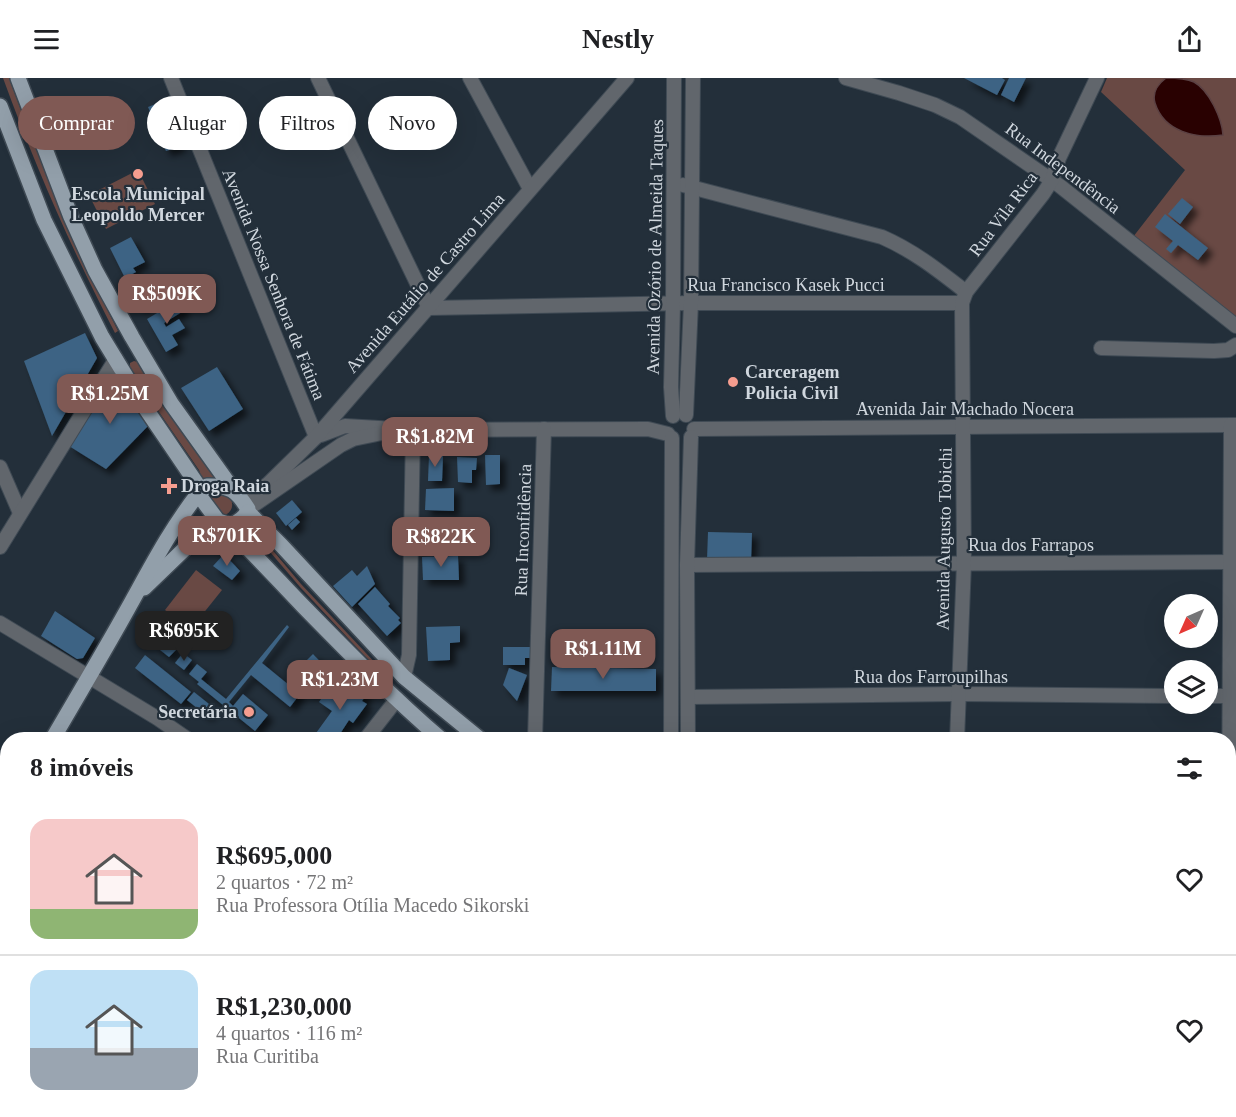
<!DOCTYPE html>
<html lang="pt">
<meta charset="utf-8">
<style>
:root{--surface:#fff;--page:#f2f2f2;--text:#202124;--muted:#757577;--line:#e0e0e0;--accent:#805954}
body{margin:0;font-family:"Times New Roman",serif;background:var(--page);color:var(--text);height:100vh;display:flex;flex-direction:column;font-size:22px;white-space:nowrap}
*{box-sizing:border-box;margin:0}
p{font-size:20px;color:var(--muted)}
.icon{flex:none;width:33px;height:33px;fill:none;stroke:currentColor;stroke-width:2;stroke-linecap:round;stroke-linejoin:round}
.map{position:relative;flex:1;overflow:hidden}
.panel{position:absolute;left:0px;top:654px;width:1236px;height:386px;display:flex;flex-direction:column;background:var(--surface);border-radius:24px 24px 0 0;box-shadow:0 6px 24px #0002}
.panel>*{flex:none}
.top-card{position:absolute;left:18px;top:18px;width:600px;height:54px;display:flex;gap:12px}
.needle{width:39px;rotate:225deg}
.buttons{position:absolute;left:1164px;top:516px;display:grid;gap:12px}
.buttons a{display:grid;place-items:center;width:54px;height:54px;border-radius:50%;background:var(--surface);box-shadow:0 6px 24px #0002;font-size:30px}
.price{position:absolute;translate:-50% -51px;padding:0 14px;border-radius:12px;background:var(--accent);color:#fff;font-size:20px;line-height:39px;filter:drop-shadow(0 2px 3px #0008)}
.price::after{content:'';position:absolute;left:50%;top:36px;width:18px;height:14px;margin-left:-9px;background:inherit;clip-path:polygon(0 0,100% 0,50% 100%)}
.price.current{background:#222;color:#fff}
ul{padding:0;list-style:none}
li{display:flex;align-items:center;gap:18px;height:150px;padding:0 30px}
li+li{border-top:2px solid var(--line)}
li span{display:grid;place-items:center;flex:none;width:168px;height:120px;border-radius:18px;color:#555}
li>.icon{margin-inline-start:auto}
span .icon{width:72px;height:72px;fill:#fffc;stroke-width:1}
li b{font-size:26px}
h2{display:flex;justify-content:space-between;align-items:center;height:72px;padding:0 30px;font-size:26px}
.pill{padding:0 21px;border-radius:27px;background:var(--surface);box-shadow:0 6px 24px #0002;font-size:21px;line-height:54px}
.pill.current{background:var(--accent);color:#fff}
header{display:flex;justify-content:space-between;align-items:center;height:78px;padding:0 30px;background:var(--surface);font-size:27px;font-weight:700}
.map>svg:first-child{display:block}
</style>
<header><svg class="icon" aria-label="menu" viewBox="0 0 24 24"><path d="M4 6h16M4 12h16M4 18h16"/></svg>Nestly<svg class="icon" aria-label="share" viewBox="0 0 24 24"><path d="M12 15V3M7 8l5-5 5 5M5 13v7h14v-7"/></svg></header>
<div class="map">
<svg width="1236" height="1039" viewBox="0 0 1236 1039">
<defs>
<filter id="shadow"><feDropShadow dx="5.5" dy="5.5" stdDeviation="3" flood-color="#0009"/></filter>
</defs>
<rect width="100%" height="100%" fill="#232f3a"/>
<!-- green -->
<g fill="#694944">
<path d="M3,0H9C41,87 76,171 118,253L115,255C72,172 35,88 3,0Z"/>
<polygon points="1107,0 1236,0 1236,242 1133,159 1185,92 1101,14"/>
<polygon points="138,92 155,126 106,151 89,117"/>
<polygon points="134,283 138,284 216,399 202,401 199,392 130,292 130,285"/>
<path d="M214,415L225,417L231,421C234,429 231,435 223,438L207,418Z"/>
<polygon points="249,444 301,506 380,590 378,592 300,509 247,447"/>
<polygon points="196,492 222,512 190,552 165,532"/>
<polygon points="965,1032 1215,1032 1217,1039 966,1039"/>
</g>
<!-- water -->
<path fill="#290101" stroke="#5b4143" stroke-width="1.5" d="M1166,0C1175,0 1185,0 1194,4C1209,12 1222,41 1223,57C1196,61 1164,54 1155,25C1152,15 1158,6 1166,0Z"/>
<!-- building -->
<g fill="#3c6384" filter="url(#shadow)">
<polygon points="964,0 1002,0 1005,2 997,17"/>
<polygon points="1009,0 1026,0 1014,24 1001,17"/>
<polygon points="163,23 181,68 166,73 148,29"/>
<polygon points="1182,120 1193,129 1180,146 1168,136"/>
<polygon points="1165,136 1208,170 1198,182 1178,167 1171,175 1166,171 1173,163 1155,149"/>
<polygon points="131,159 145,184 133,190 136,194 125,200 110,170"/>
<polygon points="150,205 158,218 140,229 133,216"/>
<polygon points="179,222 185,232 164,245 166,249 179,241 185,250 172,257 178,267 166,274 147,241"/>
<polygon points="85,255 97,280 52,358 24,283"/>
<polygon points="217,289 243,331 209,353 181,310"/>
<polygon points="116,291 148,348 106,391 69,368"/>
<polygon points="429,377 443,378 442,403 428,403"/>
<polygon points="485,377 500,377 500,406 486,407"/>
<polygon points="457,379 477,380 476,392 472,392 472,405 458,404"/>
<polygon points="454,410 454,433 425,432 426,411"/>
<polygon points="292,422 302,434 286,448 276,435"/>
<polygon points="296,440 300,444 292,452 288,447"/>
<polygon points="708,454 752,455 751,483 707,482"/>
<polygon points="224,476 240,493 232,502 213,488"/>
<polygon points="458,478 459,502 423,502 422,479"/>
<polygon points="367,488 375,506 352,529 333,508 352,492 357,498"/>
<polygon points="375,509 390,526 388,528 400,540 398,542 401,545 387,558 358,526"/>
<polygon points="55,533 95,560 83,580 77,581 41,558"/>
<polygon points="287,547 289,549 262,585 300,616 290,629 251,597 229,624 233,628 243,616 268,637 255,653 197,606 199,604 189,596 197,586 207,594 201,601 226,621"/>
<polygon points="460,548 460,564 450,565 450,582 428,583 426,549"/>
<polygon points="162,560 176,572 169,579 155,568"/>
<polygon points="503,569 534,569 533,580 525,580 525,587 503,587"/>
<polygon points="183,575 192,582 184,592 175,585"/>
<polygon points="313,576 331,595 312,615 293,596"/>
<polygon points="145,577 191,614 181,626 135,590"/>
<polygon points="552,589 656,591 656,613 551,613"/>
<polygon points="509,590 527,597 517,623 503,607"/>
<polygon points="333,605 347,615 353,606 367,616 362,623 367,626 353,645 349,642 336,662 311,662 332,633 319,624"/>
<polygon points="194,614 214,630 207,638 187,622"/>
<polygon points="769,1032 828,1032 828,1039 768,1039"/>
</g>
<g fill="none" stroke-linecap="round" stroke-linejoin="round">
<defs>
<g id="minor">
<polyline points="171,0 316,359"/>
<polyline points="318,0 429,230"/>
<polyline points="470,0 530,111"/>
<polyline points="846,0 899,15 935,27 960,39 1060,108 1236,248"/>
<path d="M683,107L882,159C914,173 939,193 966,214"/>
<polyline points="429,230 691,225 962,225"/>
<polyline points="1101,270 1214,273 1228,272 1236,267"/>
<polyline points="686,337 691,225 693,0"/>
<polyline points="673,338 671,309 673,226 674,0"/>
<polyline points="694,351 1236,347"/>
<polyline points="321,357 345,348 413,352 648,351 668,356"/>
<polyline points="0,389 20,435"/>
<polyline points="239,417 261,411 268,406 316,359 627,0"/>
<polyline points="248,431 341,367 353,361 387,354"/>
<polyline points="0,469 116,281"/>
<polyline points="687,487 1231,484"/>
<polyline points="0,545 157,640 189,662"/>
<polyline points="404,599 409,577 413,352"/>
<polyline points="1208,618 1231,618"/>
<polyline points="688,619 958,616 1174,618"/>
<polyline points="365,662 397,621"/>
<polyline points="535,662 544,351"/>
<polyline points="671,662 672,360"/>
<polyline points="688,662 687,487 691,359"/>
<polyline points="957,662 964,485 962,225 966,214 1043,116 1052,102 1059,80 1097,0"/>
<polyline points="0,878 8,883"/>
<polyline points="1228,931 1231,347"/>
<polyline points="70,1032 70,1039"/>
<polyline points="363,1039 363,1032"/>
<polyline points="853,1039 853,1032"/>
<polyline points="1226,1039 1226,1032"/>
</g>
<g id="major">
<polyline points="18,0 71,139 95,192 132,259 171,325 234,413"/>
<polyline points="0,28 44,142 102,259 144,328 201,412"/>
<path d="M207,408C230,407 237,413 248,431C246,439 238,444 231,447L218,443L198,416Z"/>
<polyline points="248,434 282,468 404,599 481,662"/>
<path d="M223,446C251,472 276,500 303,528C348,574 393,620 442,662"/>
<polyline points="144,510 198,458 218,443"/>
<path d="M52,662C77,619 102,577 126,534C149,493 169,453 198,416"/>
<polyline points="0,745 8,733"/>
<polyline points="1228,998 1236,1005"/>
<polyline points="0,999 8,999"/>
<polyline points="0,1015 8,1015"/>
<polyline points="1228,1020 1236,1013"/>
<polyline points="683,1032 683,1039"/>
<polyline points="960,1039 960,1032"/>
</g>
</defs>
<!-- minor casing -->
<use href="#minor" stroke="#3f4a54" stroke-width="16"/>
<!-- major casing -->
<use href="#major" stroke="#3f4a54" stroke-width="18"/>
<!-- minor -->
<use href="#minor" stroke="#61666c" stroke-width="14"/>
<!-- major -->
<use href="#major" stroke="#929faa" stroke-width="15"/>
</g>
<!-- markers -->
<g fill="#f59d8f" stroke="#232f3a" stroke-width="2">
<circle cx="138" cy="96" r="6"/>
<circle cx="733" cy="304" r="6"/>
<path d="M166 399h6v6h6v6h-6v6h-6v-6h-6v-6h6z"/>
<circle cx="249" cy="634" r="6"/>
</g>
<g text-anchor="middle" dominant-baseline="central" stroke-width="4.5" stroke-linejoin="round" paint-order="stroke">
<!-- street labels -->
<g font-size="18" fill="#d0d7de" stroke="#232f3a">
<text transform="translate(1063 90) rotate(37)">Rua Independência</text>
<text transform="translate(1003 136) rotate(-53)">Rua Vila Rica</text>
<text transform="translate(655 169) rotate(-89)">Avenida Ozório de Almeida Taques</text>
<text transform="translate(425 205) rotate(-49)">Avenida Eutálio de Castro Lima</text>
<text transform="translate(274 206) rotate(68)">Avenida Nossa Senhora de Fátima</text>
<text x="786" y="207">Rua Francisco Kasek Pucci</text>
<text x="965" y="331">Avenida Jair Machado Nocera</text>
<text transform="translate(523 452) rotate(-88)">Rua Inconfidência</text>
<text transform="translate(944 461) rotate(-89)">Avenida Augusto Tobichi</text>
<text x="1031" y="467">Rua dos Farrapos</text>
<text x="931" y="599">Rua dos Farroupilhas</text>
</g>
<!-- poi labels -->
<g font-size="18" font-weight="bold" fill="#d0d7de" stroke="#232f3a" text-anchor="start">
<text x="138" y="116" text-anchor="middle">Escola Municipal<tspan x="138" dy="21">Leopoldo Mercer</tspan></text>
<text x="745" y="294">Carceragem<tspan x="745" dy="21">Policia Civil</tspan></text>
<text x="181" y="408">Droga Raia</text>
<text x="237" y="634" text-anchor="end">Secretária</text>
</g>
</g>
</svg>
<div class="buttons">
<a><svg class="needle" viewBox="-14 -14 28 28"><path d="M0-13l5 13h-10z" fill="#e53935"/><path d="M0 13l5-13h-10z" fill="#757577"/></svg></a>
<a><svg class="icon" aria-label="layers" viewBox="0 0 24 24"><path d="M12 4l9 5-9 5-9-5zM3 14l9 5 9-5"/></svg></a>
</div>
<b class="price" style="left:167px;top:247px">R$509K</b>
<b class="price" style="left:110px;top:347px">R$1.25M</b>
<b class="price" style="left:435px;top:390px">R$1.82M</b>
<b class="price" style="left:227px;top:489px">R$701K</b>
<b class="price" style="left:441px;top:490px">R$822K</b>
<b class="price current" style="left:184px;top:584px">R$695K</b>
<b class="price" style="left:603px;top:602px">R$1.11M</b>
<b class="price" style="left:340px;top:633px">R$1.23M</b>
<div class="top-card">
<a class="pill current">Comprar</a>
<a class="pill">Alugar</a>
<a class="pill">Filtros</a>
<a class="pill">Novo</a>
</div>
<section class="panel">
<h2>8 imóveis<svg class="icon" aria-label="filters" viewBox="0 0 24 24"><path d="M4 7h16M4 17h16"/><circle cx="9" cy="7" r="2"/><circle cx="15" cy="17" r="2"/></svg></h2>
<ul>
<li><span style="background:linear-gradient(#f6c9c9 75%,#8fb573 0)"><svg class="icon" aria-label="home" viewBox="0 0 24 24"><path d="M3 11l9-7 9 7M6 9v11h12V9"/></svg></span><div><b>R$695,000</b><p>2 quartos · 72 m²</p><p>Rua Professora Otília Macedo Sikorski</p></div><svg class="icon" aria-label="heart" viewBox="0 0 24 24"><path d="M12 20l-8-8c-3-5 5-10 8-4 3-6 11-1 8 4z"/></svg></li>
<li><span style="background:linear-gradient(#bfe0f5 65%,#9aa5b1 0)"><svg class="icon" aria-label="home" viewBox="0 0 24 24"><path d="M3 11l9-7 9 7M6 9v11h12V9"/></svg></span><div><b>R$1,230,000</b><p>4 quartos · 116 m²</p><p>Rua Curitiba</p></div><svg class="icon" aria-label="heart" viewBox="0 0 24 24"><path d="M12 20l-8-8c-3-5 5-10 8-4 3-6 11-1 8 4z"/></svg></li>
</ul>
</section>
</div>
